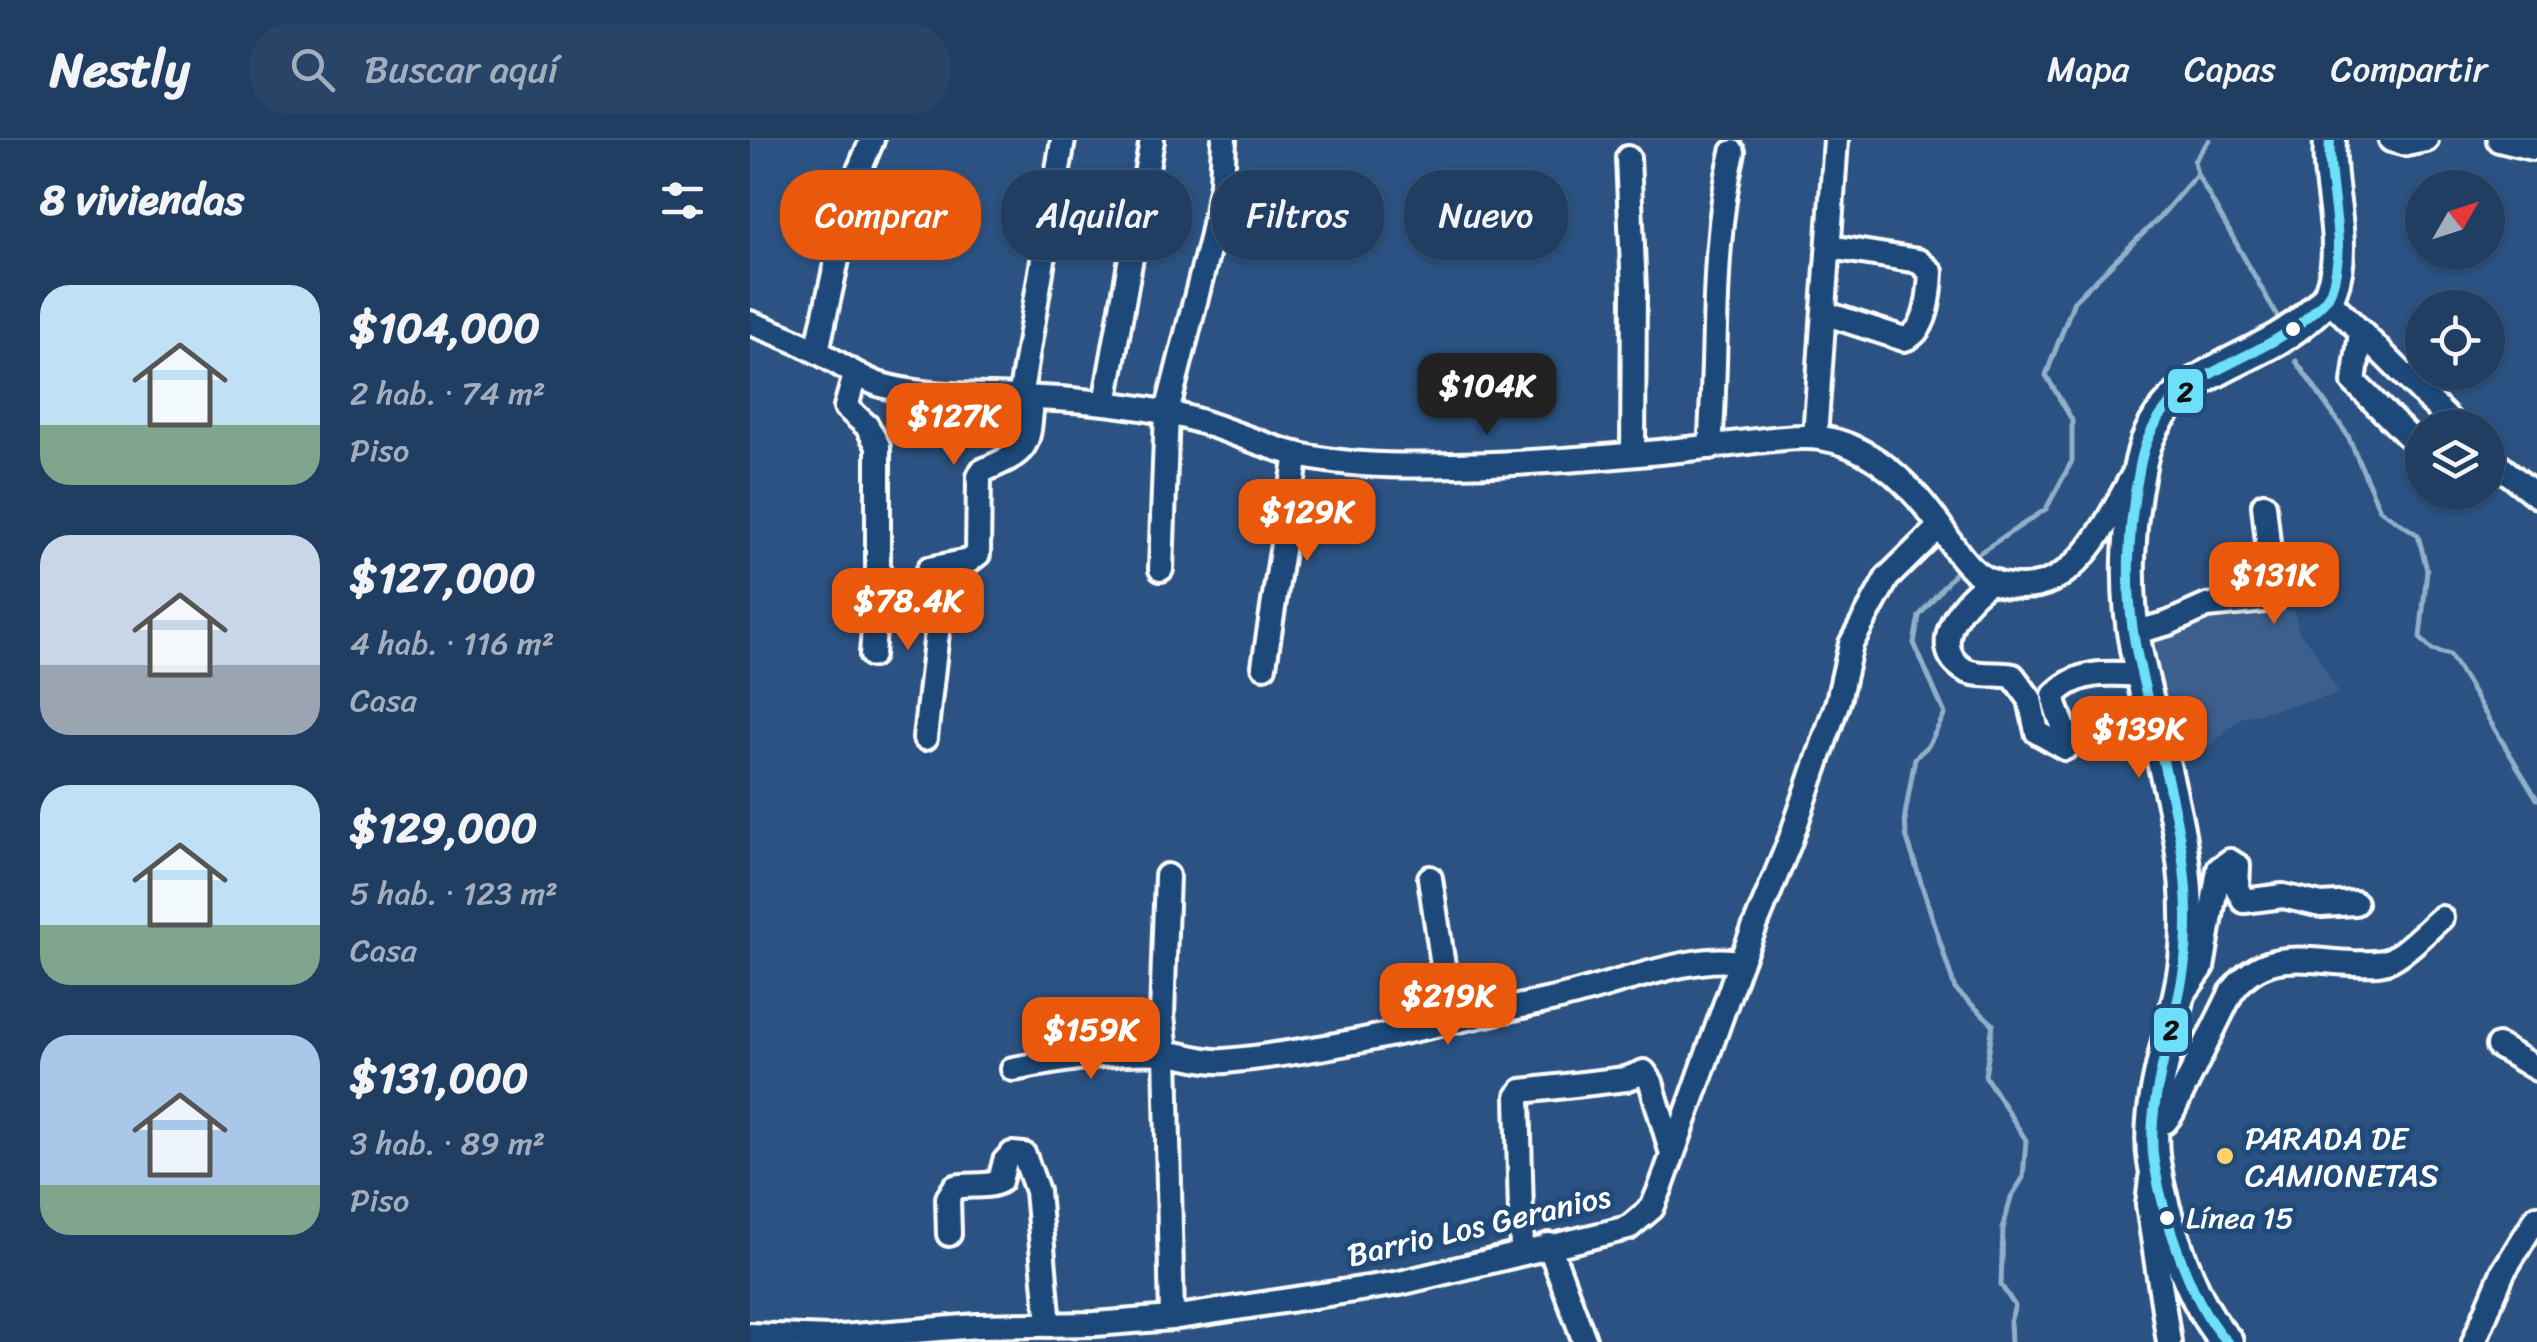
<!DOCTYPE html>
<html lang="es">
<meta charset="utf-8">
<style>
:root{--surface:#203e62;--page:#284568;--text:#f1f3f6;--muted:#a2aebe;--line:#3d5777;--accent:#ea580c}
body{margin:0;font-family:Sriracha,sans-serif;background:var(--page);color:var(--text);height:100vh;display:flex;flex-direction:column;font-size:38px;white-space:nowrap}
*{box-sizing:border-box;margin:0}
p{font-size:32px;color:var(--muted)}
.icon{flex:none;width:55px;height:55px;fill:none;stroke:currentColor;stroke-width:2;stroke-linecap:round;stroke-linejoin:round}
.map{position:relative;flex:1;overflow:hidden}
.sheet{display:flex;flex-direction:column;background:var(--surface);width:750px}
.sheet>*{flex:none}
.hud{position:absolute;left:30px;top:30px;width:950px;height:90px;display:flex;gap:20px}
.needle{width:65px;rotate:51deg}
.tools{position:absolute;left:1655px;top:30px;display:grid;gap:20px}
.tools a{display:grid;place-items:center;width:100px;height:100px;border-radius:50%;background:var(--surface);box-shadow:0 2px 8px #0004,0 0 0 2px var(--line);font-size:50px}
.price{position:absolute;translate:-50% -85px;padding:0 22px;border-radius:20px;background:var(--accent);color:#fff;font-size:32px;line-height:65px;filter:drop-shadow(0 2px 5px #0008)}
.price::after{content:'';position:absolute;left:50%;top:60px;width:30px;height:22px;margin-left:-15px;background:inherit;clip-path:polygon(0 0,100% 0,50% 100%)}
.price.current{background:#222;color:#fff}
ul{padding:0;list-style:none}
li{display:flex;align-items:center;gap:30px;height:250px;padding:0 40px}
li span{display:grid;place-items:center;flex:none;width:280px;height:200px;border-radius:30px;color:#555}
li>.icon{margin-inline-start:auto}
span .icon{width:120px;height:120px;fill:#fffc;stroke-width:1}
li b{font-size:42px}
h2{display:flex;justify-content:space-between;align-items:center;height:120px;padding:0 40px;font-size:42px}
.tag{padding:0 35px;border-radius:40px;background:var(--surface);box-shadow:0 2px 8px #0004,0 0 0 2px var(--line);font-size:35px;line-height:90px}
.tag.current{background:var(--accent);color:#fff}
header{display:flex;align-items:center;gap:60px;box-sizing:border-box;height:140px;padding:0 50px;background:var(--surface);border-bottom:2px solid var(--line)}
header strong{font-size:48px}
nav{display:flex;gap:55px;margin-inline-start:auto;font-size:35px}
.search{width:700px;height:90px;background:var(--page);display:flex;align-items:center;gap:25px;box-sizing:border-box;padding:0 35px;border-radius:40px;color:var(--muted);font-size:38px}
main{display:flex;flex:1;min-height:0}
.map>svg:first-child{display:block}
</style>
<header>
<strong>Nestly</strong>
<div class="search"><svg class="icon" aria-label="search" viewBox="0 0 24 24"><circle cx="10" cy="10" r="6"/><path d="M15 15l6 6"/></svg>Buscar aquí</div>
<nav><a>Mapa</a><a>Capas</a><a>Compartir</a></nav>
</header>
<main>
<section class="sheet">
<h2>8 viviendas<svg class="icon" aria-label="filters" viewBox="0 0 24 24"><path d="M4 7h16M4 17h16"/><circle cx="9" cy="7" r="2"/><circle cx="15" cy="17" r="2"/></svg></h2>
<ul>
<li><span style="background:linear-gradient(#bfe0f5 70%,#7fa58c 0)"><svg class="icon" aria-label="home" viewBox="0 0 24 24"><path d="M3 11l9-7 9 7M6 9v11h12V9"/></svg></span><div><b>$104,000</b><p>2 hab. · 74 m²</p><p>Piso</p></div></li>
<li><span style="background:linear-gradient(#c9d6e8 65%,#9aa5b1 0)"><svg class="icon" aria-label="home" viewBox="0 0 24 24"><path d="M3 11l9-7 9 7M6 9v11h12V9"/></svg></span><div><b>$127,000</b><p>4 hab. · 116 m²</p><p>Casa</p></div></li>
<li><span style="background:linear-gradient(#bfe0f5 70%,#7fa58c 0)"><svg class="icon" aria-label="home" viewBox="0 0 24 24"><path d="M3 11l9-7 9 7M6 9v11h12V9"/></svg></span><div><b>$129,000</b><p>5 hab. · 123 m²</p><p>Casa</p></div></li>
<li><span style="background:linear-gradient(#a9c7e8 75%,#7fa58c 0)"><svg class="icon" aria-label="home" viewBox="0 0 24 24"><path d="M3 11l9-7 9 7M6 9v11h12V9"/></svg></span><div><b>$131,000</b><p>3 hab. · 89 m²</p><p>Piso</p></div></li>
</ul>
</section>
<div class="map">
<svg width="1787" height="1202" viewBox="0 0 1787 1202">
<rect width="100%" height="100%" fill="#2b5282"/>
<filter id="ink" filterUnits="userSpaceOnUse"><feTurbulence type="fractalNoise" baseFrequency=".01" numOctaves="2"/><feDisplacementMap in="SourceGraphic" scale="20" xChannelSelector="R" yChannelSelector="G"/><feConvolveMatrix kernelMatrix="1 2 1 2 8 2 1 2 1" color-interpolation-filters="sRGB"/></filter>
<g filter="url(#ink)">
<!-- built -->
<polygon fill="#3d5f8e" points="1544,471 1549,493 1562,506 1589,554 1490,578 1445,620 1431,621 1397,502 1411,487 1454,481 1469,473"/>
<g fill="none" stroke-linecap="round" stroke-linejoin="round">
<!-- stream -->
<g stroke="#92afca" stroke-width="5">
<polyline points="1459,0 1444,21 1447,34 1530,181"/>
<polyline points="1546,221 1598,296 1630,370 1668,395 1677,430 1670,498 1682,510 1700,515 1787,659"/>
<polyline points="1226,415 1296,369 1322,321 1322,280 1296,235 1324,161 1410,77 1447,34"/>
<polyline points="1208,429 1169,476 1164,503 1195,574 1178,606 1165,618 1155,675 1156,695 1205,849 1243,884 1235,936 1276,1000 1273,1038 1261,1057 1253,1089 1251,1145 1265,1166 1260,1182 1261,1202"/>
</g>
<defs>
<g id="minor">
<polyline points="1641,0 1656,4 1676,0"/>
<polyline points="1749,0 1782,8"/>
<polyline points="878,18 884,150 883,314"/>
<polyline points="1577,158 1707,288"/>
<path d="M1074,173L1154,199C1177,193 1180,154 1181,132L1168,121L1080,107"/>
<path d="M0,183C22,191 43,199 64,210C87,221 106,237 131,245C169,256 207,255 245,256C301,258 358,261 413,272C458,280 500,302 545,314C607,329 679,326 743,324C814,321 886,315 957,307C988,304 1042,294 1071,298C1118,305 1154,338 1182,375C1208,409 1219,447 1272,447C1331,447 1360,374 1385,332"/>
<polyline points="1611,192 1604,242 1672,310"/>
<polyline points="67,211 104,42 122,0"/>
<polyline points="105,235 96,267 117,286 128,306 128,436 122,515"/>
<polyline points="270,258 313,0"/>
<polyline points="355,263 402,0"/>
<polyline points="1065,297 1086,0"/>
<path d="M960,307C968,209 960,108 983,12"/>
<polyline points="1738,317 1787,356"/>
<path d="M179,429L219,421L228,414L229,337L232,331C280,310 278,309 282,258"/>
<polyline points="411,429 417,272 461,99 472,44 474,0"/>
<polyline points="128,436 178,462 189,475 175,598"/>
<path d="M1242,441C1215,456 1174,506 1215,530C1228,537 1249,533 1263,536L1280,559L1287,592L1315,608L1318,606C1318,589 1305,574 1304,555C1329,529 1359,533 1393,535"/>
<polyline points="1383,493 1419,483 1457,466 1524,459 1514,365"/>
<polyline points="514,526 547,314"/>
<polyline points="417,736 412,875 416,913 422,1178"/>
<polyline points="680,738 701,880"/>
<polyline points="1432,856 1452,828 1469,729 1480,721 1488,726 1487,748 1494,761 1533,756 1571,765 1605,763"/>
<polyline points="1748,906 1787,929"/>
<path d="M263,929C313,920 364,910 415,913C435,914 455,923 475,921C587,910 695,882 805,859C850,850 952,810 990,823"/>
<path d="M1403,984L1415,982L1422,973L1481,853C1514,807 1553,821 1603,823C1616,823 1630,825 1642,819C1660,809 1676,791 1691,778"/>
<polyline points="1401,1038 1398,1065 1419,1202"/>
<path d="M199,1094L198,1058L205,1047C220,1044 238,1048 250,1041L255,1021L262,1014L274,1015L287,1051L299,1185"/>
<polyline points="799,1105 835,1202"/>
<polyline points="772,1112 768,956 772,951 876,939 894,932 901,942 922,1014"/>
<polyline points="0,1195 79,1198 227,1186 345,1184 422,1178 650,1143 878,1088 902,1068 912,1044 990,823 1040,701 1088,561 1101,504 1137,438 1190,386"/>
<polyline points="1724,1202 1753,1132 1787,1077"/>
</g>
<path id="major" d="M1477,1202C1441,1165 1412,1072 1404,1022C1394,962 1428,882 1435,821C1447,712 1407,613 1386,509C1374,449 1378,381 1391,321C1411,228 1505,228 1562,173C1569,166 1578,160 1581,150C1599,103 1576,49 1580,0"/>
</defs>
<!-- minor casing -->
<use href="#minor" stroke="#fff" stroke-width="30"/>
<!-- major casing -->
<use href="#major" stroke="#fff" stroke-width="38"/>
<!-- minor -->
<use href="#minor" stroke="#1f4a7a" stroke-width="22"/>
<!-- major -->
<use href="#major" stroke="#1f4a7a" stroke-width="30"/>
<defs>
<path id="bus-1" d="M1477,1202C1441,1165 1412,1072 1404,1022C1394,962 1428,882 1435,821C1447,712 1407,613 1386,509C1374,449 1378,381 1391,321C1411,228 1505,228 1562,173C1569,166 1578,160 1581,150C1599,103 1576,49 1580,0"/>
</defs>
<!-- bus-1 casing -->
<use href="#bus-1" stroke="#1f4a7a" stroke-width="18"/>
<!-- bus-1 -->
<use href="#bus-1" stroke="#6ddff8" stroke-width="10"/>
</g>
</g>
<!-- markers -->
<g fill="#fff" stroke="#1f4a7a" stroke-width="4">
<circle cx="1543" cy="189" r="9"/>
<circle cx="1417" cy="1078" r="9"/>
</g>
<circle fill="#ffd166" stroke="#1f4a7a" stroke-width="4" cx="1475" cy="1016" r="10"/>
<g text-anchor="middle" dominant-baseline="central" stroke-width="10" stroke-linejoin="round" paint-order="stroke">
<!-- bus labels -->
<g font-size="30" fill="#fff" stroke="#1f4a7a" text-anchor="start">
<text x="1436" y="1078">Línea 15</text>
</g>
<!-- poi labels -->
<g font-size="32" fill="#fff" stroke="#1f4a7a" text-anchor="start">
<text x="1495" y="998">PARADA DE<tspan x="1495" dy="37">CAMIONETAS</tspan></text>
</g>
<!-- street labels -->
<g font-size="32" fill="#fff" stroke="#1f4a7a">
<text transform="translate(729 1086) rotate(-13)">Barrio Los Geranios</text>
</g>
</g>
<g stroke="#1f4a7a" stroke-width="4">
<rect x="1416" y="227" width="39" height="48" rx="10" fill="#6ddff8"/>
<rect x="1402" y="866" width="38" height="48" rx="10" fill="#6ddff8"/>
</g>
<g font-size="28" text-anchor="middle" font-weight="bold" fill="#111">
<text x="1435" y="261">2</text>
<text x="1421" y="899">2</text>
</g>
</svg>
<div class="tools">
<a><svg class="needle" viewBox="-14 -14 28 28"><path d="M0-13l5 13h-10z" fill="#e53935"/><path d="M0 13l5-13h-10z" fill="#a2aebe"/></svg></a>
<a><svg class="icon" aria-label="locate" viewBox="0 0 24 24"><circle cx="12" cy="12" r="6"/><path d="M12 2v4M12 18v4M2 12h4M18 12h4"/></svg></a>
<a><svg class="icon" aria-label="layers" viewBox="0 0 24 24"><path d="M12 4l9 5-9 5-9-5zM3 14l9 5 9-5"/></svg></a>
</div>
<b class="price current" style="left:737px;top:298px">$104K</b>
<b class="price" style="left:204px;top:328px">$127K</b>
<b class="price" style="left:557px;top:424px">$129K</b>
<b class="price" style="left:1524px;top:487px">$131K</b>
<b class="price" style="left:158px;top:513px">$78.4K</b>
<b class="price" style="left:1389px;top:641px">$139K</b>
<b class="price" style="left:698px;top:908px">$219K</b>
<b class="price" style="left:341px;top:942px">$159K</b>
<div class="hud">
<a class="tag current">Comprar</a>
<a class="tag">Alquilar</a>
<a class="tag">Filtros</a>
<a class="tag">Nuevo</a>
</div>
</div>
</main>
